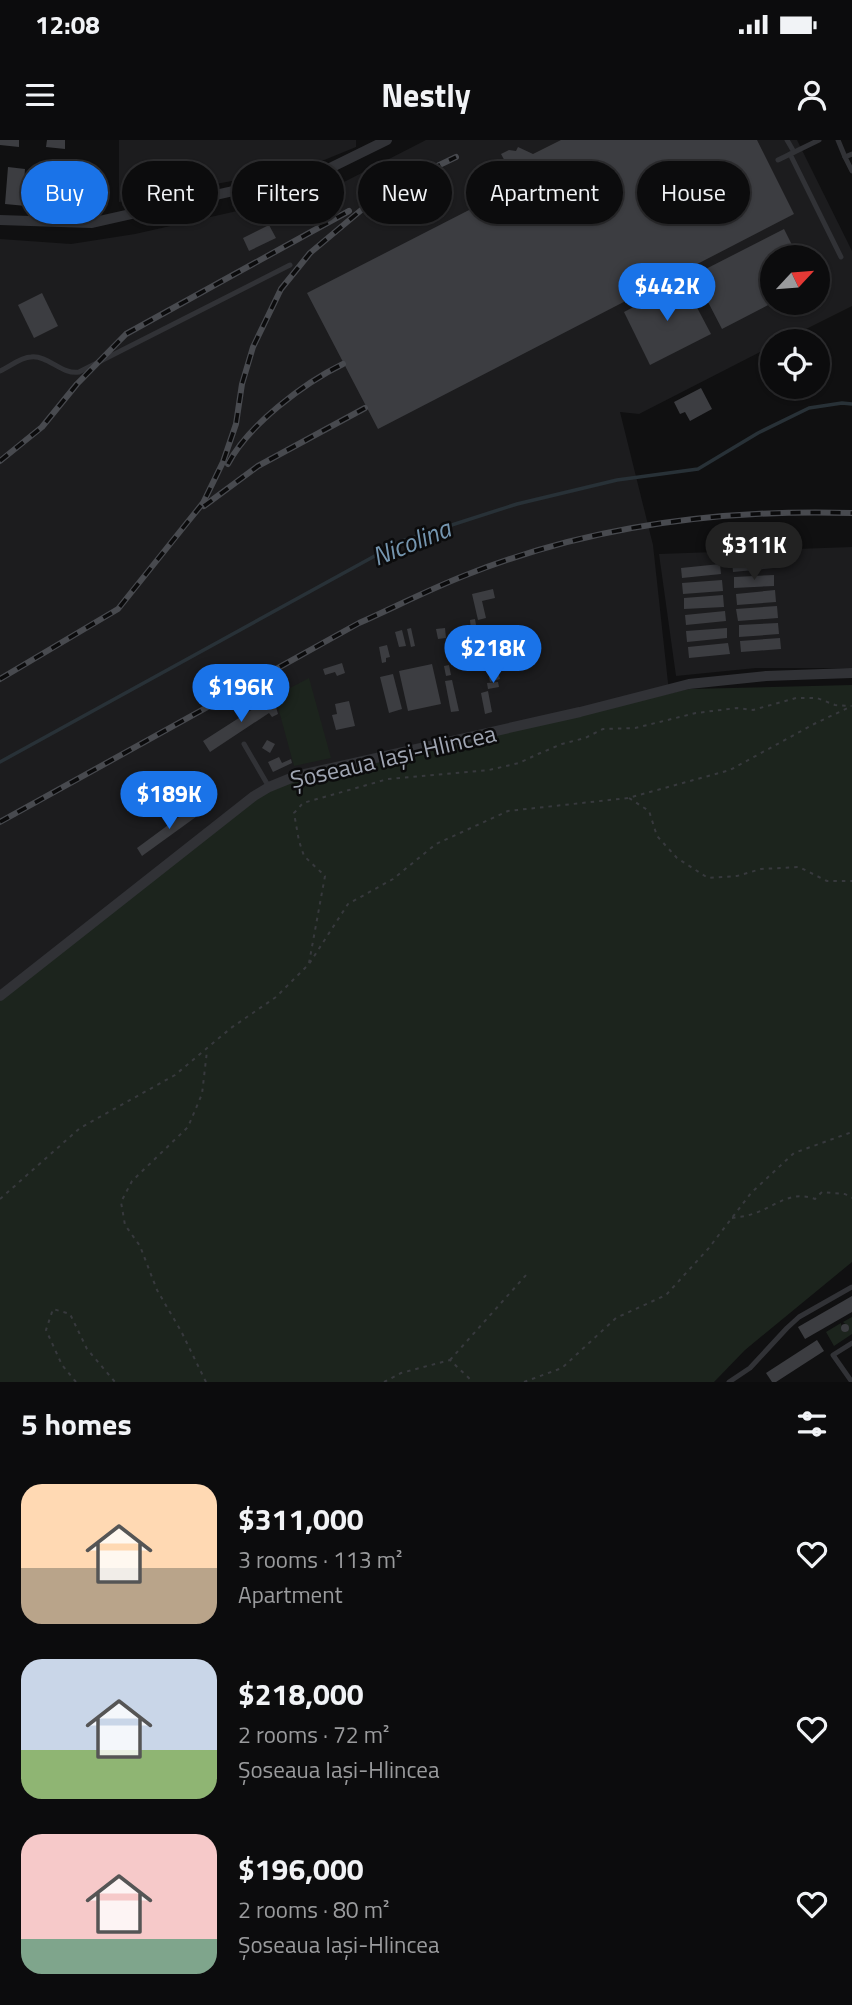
<!DOCTYPE html>
<meta charset="utf-8">
<style>
:root{--surface:#0c0c0d;--page:#1a1a1b;--text:#f1f3f6;--muted:#9a9b9d;--line:#2c2c2e;--accent:#1a73e8}
body{margin:0;font-family:"Titillium Web",sans-serif;background:var(--page);color:var(--text);height:100vh;display:flex;flex-direction:column;font-size:26px;white-space:nowrap}
*{box-sizing:border-box;margin:0}
p{font-size:23px;color:var(--muted)}
.icon{flex:none;width:38px;height:38px;fill:none;stroke:currentColor;stroke-width:2;stroke-linecap:round;stroke-linejoin:round}
.map{position:relative;height:1242px;overflow:hidden}
.details{display:flex;flex-direction:column;background:var(--surface);flex:1}
.details>*{flex:none}
.banner{position:absolute;left:21px;top:21px;width:810px;height:63px;display:flex;gap:14px}
.needle{width:46px;rotate:64deg}
.fabs{position:absolute;left:760px;top:105px;display:grid;gap:14px}
.fabs a{display:grid;place-items:center;width:70px;height:70px;border-radius:50%;background:var(--surface);box-shadow:0 2px 5px #0004,0 0 0 2px var(--line);font-size:35px}
.price{position:absolute;translate:-50% -60px;padding:0 16px;border-radius:24px;background:var(--accent);color:#fff;font-size:23px;line-height:46px;filter:drop-shadow(0 2px 4px #0008)}
.price::after{content:'';position:absolute;left:50%;top:42px;width:21px;height:16px;margin-left:-10px;background:inherit;clip-path:polygon(0 0,100% 0,50% 100%)}
.price.active{background:#222;color:#fff}
ul{padding:0;list-style:none}
li{display:flex;align-items:center;gap:21px;height:175px;padding:0 21px}
li span{display:grid;place-items:center;flex:none;width:196px;height:140px;border-radius:21px;color:#555}
li>.icon{margin-inline-start:auto}
span .icon{width:84px;height:84px;fill:#fffc;stroke-width:1}
li b{font-size:30px}
h2{display:flex;justify-content:space-between;align-items:center;height:84px;padding:0 21px;font-size:30px}
.pill{padding:0 24px;border-radius:32px;background:var(--surface);box-shadow:0 2px 5px #0004,0 0 0 2px var(--line);font-size:24px;line-height:63px}
.pill.active{background:var(--accent);color:#fff}
.status{display:flex;justify-content:space-between;align-items:center;height:49px;padding:0 35px;background:var(--surface);direction:ltr}
.status svg{height:19px;fill:currentColor}
header{display:flex;justify-content:space-between;align-items:center;height:91px;padding:0 21px;background:var(--surface);font-size:32px;font-weight:700}
.map>svg:first-child{display:block}
</style>
<div class="status"><b>12:08</b><svg viewBox="0 0 49 12"><path d="M0 12V9h3v3zM5 12V6h3v6zM10 12V3h3v9zM15 12V0h3v12zM26 1h20v11H26zM47 4h2v5h-2z"/></svg></div>
<header><svg class="icon" aria-label="menu" viewBox="0 0 24 24"><path d="M4 6h16M4 12h16M4 18h16"/></svg>Nestly<svg class="icon" aria-label="person" viewBox="0 0 24 24"><circle cx="12" cy="8" r="4"/><path d="M4 21q1-7 8-7t8 7"/></svg></header>
<div class="map">
<svg width="852" height="1242" viewBox="0 0 852 1242">
<rect width="100%" height="100%" fill="#101011"/>
<!-- built -->
<g fill="#1c1c1e" fill-rule="evenodd">
<polygon points="119,0 356,0 356,7 307,27 119,62"/>
<path d="M426,0H797L852,111V166L782,201H772V206L639,274L620,272L653,405L669,552L273,645L0,861V99L71,104L135,94L277,62L346,41ZM772,117H817V163H772Z"/>
<polygon points="852,407 852,528 756,528 676,536 659,414"/>
</g>
<!-- green -->
<g fill="#1c241d">
<polygon points="309,538 331,618 294,626 275,556"/>
<polygon points="852,545 852,1122 745,1210 714,1242 0,1242 0,861 273,645 689,549"/>
<polygon points="852,1177 852,1194 834,1206 826,1192 841,1183 842,1191 847,1192 849,1187 843,1182"/>
</g>
<g fill="none" stroke-linecap="round" stroke-linejoin="round">
<!-- stream -->
<polyline stroke="#283137" stroke-width="3.5" points="0,622 402,401 517,364 617,340 698,329 758,293 809,268 842,263 852,264"/>
</g>
<!-- building -->
<g fill="#3c3d41">
<polygon points="0,0 19,0 19,7 0,5"/>
<polygon points="47,0 65,0 65,9 46,7"/>
<polygon points="561,0 757,0 794,74 378,289 307,153 518,45 501,14 509,10 516,11 518,7 533,14"/>
<polygon points="8,27 25,29 24,42 46,44 47,38 66,40 66,46 75,47 76,39 95,40 90,67 61,66 62,56 52,55 51,61 27,59 26,66 5,64"/>
<polygon points="269,85 276,98 249,111 243,98"/>
<polygon points="784,89 798,117 772,117 772,163 722,189 694,135"/>
<polygon points="683,141 711,194 650,225 624,172"/>
<polygon points="42,153 58,186 34,198 18,165"/>
<polygon points="701,248 712,269 690,281 685,272 680,274 674,262"/>
<polygon points="772,418 773,428 733,432 732,421"/>
<polygon points="720,424 721,434 682,438 681,428"/>
<polygon points="774,435 774,446 734,448 734,437"/>
<polygon points="722,440 723,451 683,454 682,443"/>
<polygon points="493,449 495,458 482,461 486,478 478,480 472,454"/>
<polygon points="775,450 776,462 737,465 736,454"/>
<polygon points="723,455 724,467 684,469 684,458"/>
<polygon points="777,466 778,478 738,481 736,469"/>
<polygon points="725,471 726,481 686,485 685,475"/>
<polygon points="475,479 481,515 470,517 466,491 471,490 470,480"/>
<polygon points="778,483 779,494 739,497 739,485"/>
<polygon points="411,488 415,506 411,507 407,489"/>
<polygon points="445,488 446,498 438,499 436,489"/>
<polygon points="727,488 727,498 687,502 686,491"/>
<polygon points="402,490 406,506 399,507 395,492"/>
<polygon points="780,498 781,509 741,512 740,501"/>
<polygon points="728,503 730,514 689,518 688,507"/>
<polygon points="387,505 390,517 386,518 386,522 382,523 379,507"/>
<polygon points="342,523 345,533 337,536 335,532 325,535 323,529"/>
<polygon points="432,524 441,564 408,571 399,531"/>
<polygon points="449,525 451,535 446,536 444,526"/>
<polygon points="497,528 500,539 490,542 488,531"/>
<polygon points="393,534 402,569 389,573 380,537"/>
<polygon points="452,540 459,571 451,572 445,541"/>
<polygon points="498,542 499,547 488,549 487,543"/>
<polygon points="488,551 492,572 485,574 481,553"/>
<polygon points="273,556 278,574 272,577 269,573 210,612 203,601"/>
<polygon points="349,561 355,586 336,590 332,575 337,574 335,564"/>
<polygon points="267,600 275,604 270,613 262,608"/>
<polygon points="279,617 282,623 291,619 292,623 273,632 268,622"/>
<polygon points="194,666 200,674 142,716 137,708"/>
<polygon points="852,1156 852,1172 805,1199 798,1187"/>
<circle cx="845" cy="1188" r="4"/>
<polygon points="817,1200 824,1211 776,1242 772,1242 766,1233"/>
</g>
<g fill="none" stroke-linecap="round" stroke-linejoin="round">
<!-- path -->
<g stroke="#37393d" stroke-width="2" stroke-dasharray="3.5 5" stroke-linecap="butt">
<polyline points="629,658 649,671 657,696 677,718 708,738 737,736 761,729 799,727 827,741 852,741"/>
<polyline points="309,823 325,736 304,716 299,701 294,673 303,663 388,639 489,630 519,623 538,614 562,604 585,598 603,589 635,588 696,573 737,568 753,570 796,558 817,558 835,565 851,566"/>
<polyline points="0,1059 80,988 175,935 231,888 276,857 309,824 348,764 393,739 436,704 508,671 628,658 730,630 814,584 852,566"/>
<path d="M732,1078C740,1077 748,1076 755,1073C776,1066 790,1050 815,1059L822,1052L845,1054L852,1058"/>
<polyline points="450,1220 527,1134"/>
<polyline points="76,1242 62,1225 46,1190 53,1169 70,1174 87,1209 115,1242"/>
<polyline points="206,1242 181,1191 157,1150 140,1106 125,1085 121,1062 132,1041 188,987 202,954 207,911"/>
<polyline points="384,1242 401,1233 450,1220 473,1242"/>
<polyline points="524,1242 562,1228 616,1178 666,1155 708,1109 751,1053 794,1013 852,992"/>
</g>
<!-- lane -->
<g stroke="#313236" stroke-width="5">
<polyline points="787,0 794,12"/>
<polyline points="838,0 845,17"/>
<polyline points="790,14 841,117"/>
<polyline points="852,14 845,17 852,31"/>
<polyline points="778,20 819,0"/>
<path d="M0,231C9,227 21,217 31,217C48,215 62,235 79,232L290,125"/>
<polyline points="244,604 269,647"/>
<polyline points="852,1203 833,1215 852,1242"/>
<polyline points="729,1242 750,1228 787,1188 799,1177 852,1147"/>
</g>
<!-- street -->
<g stroke="#313236" stroke-width="10">
<polyline points="0,80 91,83 326,30 387,0"/>
<polyline points="0,856 254,656 269,647 296,636 580,572 689,544 766,536 852,533"/>
</g>
<defs>
<g id="rail">
<polyline points="377,55 456,17"/>
<polyline points="0,321 42,287 77,244 126,194 349,71"/>
<path d="M228,324C248,285 304,243 343,224"/>
<polyline points="204,366 258,326 365,268"/>
<polyline points="0,539 118,469 186,384 203,363 223,322 236,284 242,244 253,207 281,149 310,113 384,51"/>
<path d="M0,682L359,483C395,467 430,449 466,435C589,386 720,369 852,373"/>
</g>
</defs>
<!-- rail casing -->
<use href="#rail" stroke="#484a4f" stroke-width="6"/>
<!-- rail -->
<use href="#rail" stroke="#0b0b0c" stroke-width="3.5" stroke-dasharray="10" stroke-linecap="butt"/>
</g>
<g text-anchor="middle" dominant-baseline="central" stroke-width="5" stroke-linejoin="round" paint-order="stroke">
<!-- street labels -->
<g font-size="24" fill="#a0a6b3" stroke="#0b0b0c">
<text transform="translate(393 616) rotate(-13)">Șoseaua Iași-Hlincea</text>
</g>
<!-- water labels -->
<g font-size="26" font-style="italic" fill="#7596b0" stroke="#0b0b0c">
<text transform="translate(411 402) rotate(-22)">Nicolina</text>
</g>
</g>
</svg>
<div class="fabs">
<a><svg class="needle" viewBox="-14 -14 28 28"><path d="M0-13l5 13h-10z" fill="#e53935"/><path d="M0 13l5-13h-10z" fill="#9a9b9d"/></svg></a>
<a><svg class="icon" aria-label="locate" viewBox="0 0 24 24"><circle cx="12" cy="12" r="6"/><path d="M12 2v4M12 18v4M2 12h4M18 12h4"/></svg></a>
</div>
<b class="price" style="left:667px;top:183px">$442K</b>
<b class="price active" style="left:754px;top:442px">$311K</b>
<b class="price" style="left:493px;top:545px">$218K</b>
<b class="price" style="left:241px;top:584px">$196K</b>
<b class="price" style="left:169px;top:691px">$189K</b>
<div class="banner">
<a class="pill active">Buy</a>
<a class="pill">Rent</a>
<a class="pill">Filters</a>
<a class="pill">New</a>
<a class="pill">Apartment</a>
<a class="pill">House</a>
</div>
</div>
<section class="details">
<h2>5 homes<svg class="icon" aria-label="filters" viewBox="0 0 24 24"><path d="M4 7h16M4 17h16"/><circle cx="9" cy="7" r="2"/><circle cx="15" cy="17" r="2"/></svg></h2>
<ul>
<li><span style="background:linear-gradient(#ffd9b3 60%,#b9a48a 0)"><svg class="icon" aria-label="home" viewBox="0 0 24 24"><path d="M3 11l9-7 9 7M6 9v11h12V9"/></svg></span><div><b>$311,000</b><p>3 rooms · 113 m²</p><p>Apartment</p></div><svg class="icon" aria-label="heart" viewBox="0 0 24 24"><path d="M12 20l-8-8c-3-5 5-10 8-4 3-6 11-1 8 4z"/></svg></li>
<li><span style="background:linear-gradient(#c9d6e8 65%,#8fb573 0)"><svg class="icon" aria-label="home" viewBox="0 0 24 24"><path d="M3 11l9-7 9 7M6 9v11h12V9"/></svg></span><div><b>$218,000</b><p>2 rooms · 72 m²</p><p>Șoseaua Iași-Hlincea</p></div><svg class="icon" aria-label="heart" viewBox="0 0 24 24"><path d="M12 20l-8-8c-3-5 5-10 8-4 3-6 11-1 8 4z"/></svg></li>
<li><span style="background:linear-gradient(#f6c9c9 75%,#7fa58c 0)"><svg class="icon" aria-label="home" viewBox="0 0 24 24"><path d="M3 11l9-7 9 7M6 9v11h12V9"/></svg></span><div><b>$196,000</b><p>2 rooms · 80 m²</p><p>Șoseaua Iași-Hlincea</p></div><svg class="icon" aria-label="heart" viewBox="0 0 24 24"><path d="M12 20l-8-8c-3-5 5-10 8-4 3-6 11-1 8 4z"/></svg></li>
</ul>
</section>
